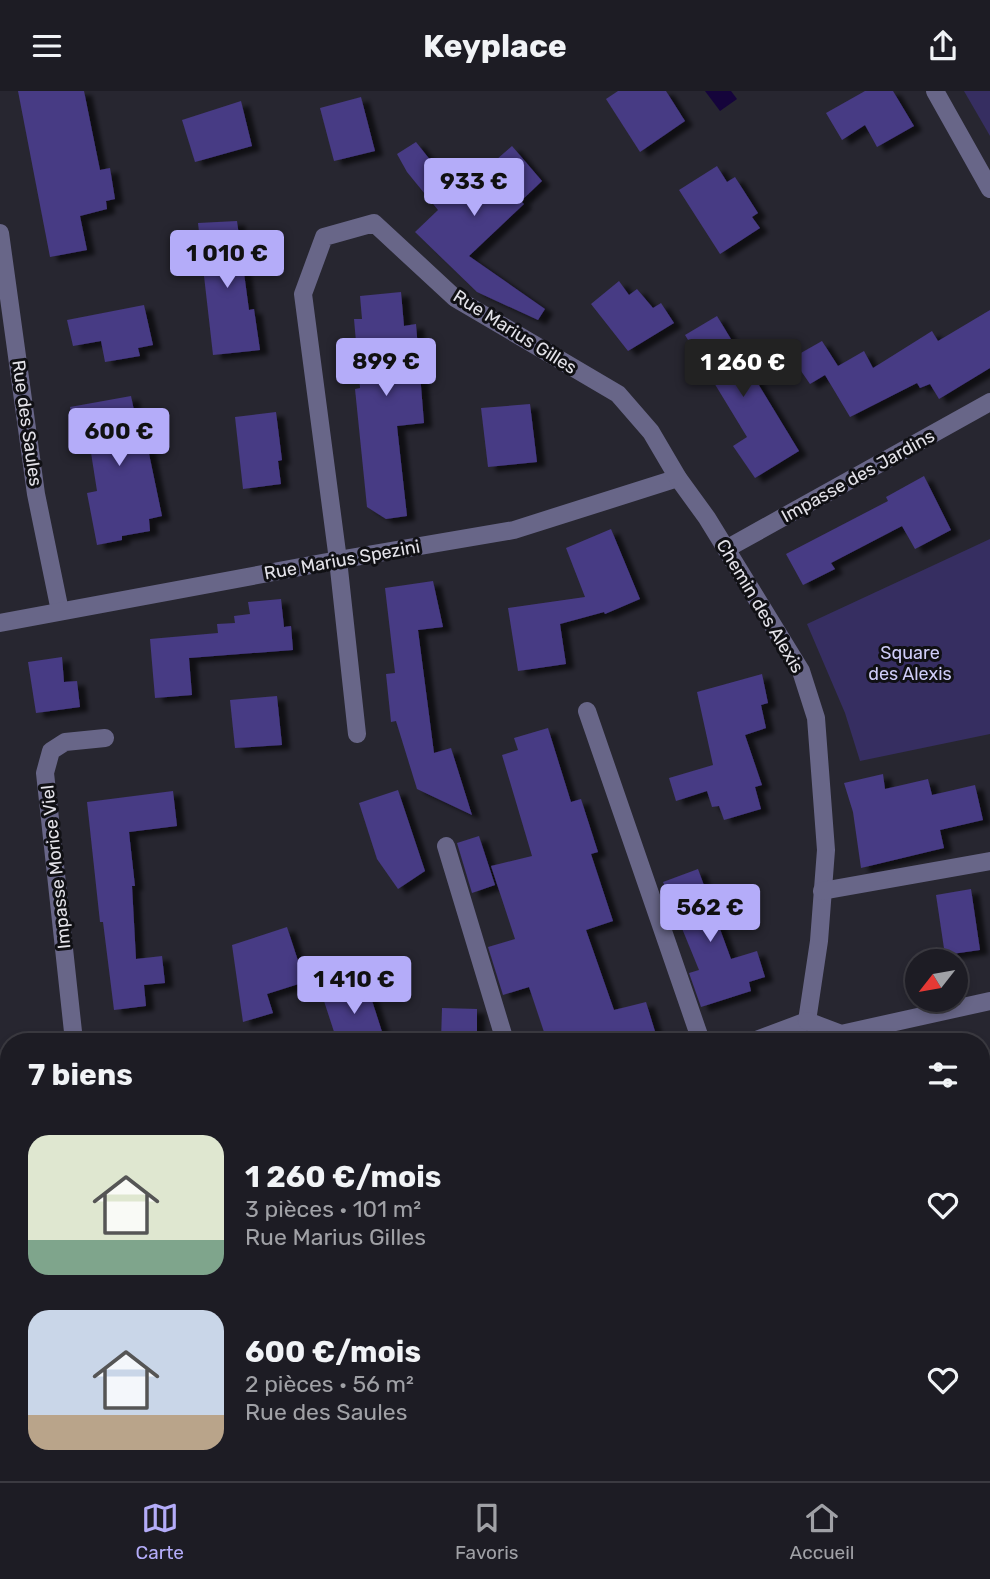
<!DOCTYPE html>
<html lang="fr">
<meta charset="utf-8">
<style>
:root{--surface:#1d1c24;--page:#2a2931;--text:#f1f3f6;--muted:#a0a1a6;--line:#3b3a41;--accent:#b4acf9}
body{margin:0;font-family:Rubik,sans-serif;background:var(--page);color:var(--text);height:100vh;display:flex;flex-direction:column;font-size:26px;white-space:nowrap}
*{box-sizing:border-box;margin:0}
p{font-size:23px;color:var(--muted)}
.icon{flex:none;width:38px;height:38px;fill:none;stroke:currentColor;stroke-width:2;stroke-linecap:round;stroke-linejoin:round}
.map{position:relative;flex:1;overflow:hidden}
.drawer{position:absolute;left:0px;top:942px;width:990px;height:450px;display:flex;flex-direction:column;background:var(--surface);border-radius:28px 28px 0 0;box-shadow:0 4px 10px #0003,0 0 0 2px var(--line)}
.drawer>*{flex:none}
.needle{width:46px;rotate:239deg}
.buttons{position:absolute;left:905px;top:858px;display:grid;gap:14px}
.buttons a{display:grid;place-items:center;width:63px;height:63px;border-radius:50%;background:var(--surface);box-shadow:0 4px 10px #0003,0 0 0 2px var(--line);font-size:35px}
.price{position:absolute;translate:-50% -60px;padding:0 16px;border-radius:7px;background:var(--accent);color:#111;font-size:23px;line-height:46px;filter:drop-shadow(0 2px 4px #0008)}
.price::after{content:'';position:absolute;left:50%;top:42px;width:21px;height:16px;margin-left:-10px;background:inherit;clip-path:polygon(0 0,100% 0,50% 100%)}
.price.on{background:#222;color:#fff}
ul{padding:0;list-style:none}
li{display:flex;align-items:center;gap:21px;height:175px;padding:0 28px}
li span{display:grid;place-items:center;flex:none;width:196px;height:140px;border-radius:21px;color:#555}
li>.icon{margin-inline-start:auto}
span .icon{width:84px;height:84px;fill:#fffc;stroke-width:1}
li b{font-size:30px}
h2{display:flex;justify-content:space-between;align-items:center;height:84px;padding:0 28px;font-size:30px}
header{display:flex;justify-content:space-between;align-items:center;height:91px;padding:0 28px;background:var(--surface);font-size:32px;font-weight:700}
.tab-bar{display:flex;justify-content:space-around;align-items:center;height:98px;border-top:2px solid var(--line);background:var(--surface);font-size:19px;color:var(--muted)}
.tab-bar a{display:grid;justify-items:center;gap:4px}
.tab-bar .on{color:var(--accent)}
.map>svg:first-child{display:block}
</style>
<header><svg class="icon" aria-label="menu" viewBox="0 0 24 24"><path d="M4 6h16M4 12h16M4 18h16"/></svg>Keyplace<svg class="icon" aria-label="share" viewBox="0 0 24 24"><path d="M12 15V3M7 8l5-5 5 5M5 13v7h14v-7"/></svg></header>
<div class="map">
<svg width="990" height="1390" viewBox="0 0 990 1390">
<defs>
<filter id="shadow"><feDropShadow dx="8" dy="4.5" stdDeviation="2" flood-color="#0009"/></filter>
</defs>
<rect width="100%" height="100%" fill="#272630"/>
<!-- park -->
<g fill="#362e61">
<polygon points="964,0 990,0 990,45"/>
<polygon points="990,448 990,643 860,670 845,622 807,533"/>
<polygon points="990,1047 990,1331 982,1333 982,1048"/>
</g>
<!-- water -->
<polygon fill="#15043b" points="705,0 731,0 737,8 720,20"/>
<!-- building -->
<g fill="#473a84" filter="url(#shadow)">
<polygon points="18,0 84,0 100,79 110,77 115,108 106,110 107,118 80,125 87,159 50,166"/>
<polygon points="618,0 666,0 685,30 640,61 606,8"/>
<polygon points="865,0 893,0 914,35 877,56 865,34 842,49 826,22"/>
<polygon points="361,6 375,60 334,70 320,17"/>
<polygon points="241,10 252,55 195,71 182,29"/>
<polygon points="416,51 457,103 512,55 542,90 521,110 524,113 469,165 545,218 538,229 477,201 415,141 438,119 407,81 397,63"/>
<polygon points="717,75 727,91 735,86 758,122 752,126 760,137 720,163 679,99"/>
<polygon points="237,130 249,219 254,218 260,259 213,264 198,132"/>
<polygon points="619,190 629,204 637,198 653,217 661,212 674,232 628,260 591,213"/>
<polygon points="401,201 404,235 416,233 424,332 397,335 407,425 386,428 367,416 355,298 360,297 354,228 362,228 360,205"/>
<polygon points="144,214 153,254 138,257 140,265 105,271 101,250 73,255 67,229"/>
<polygon points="990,219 990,277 939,308 930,293 920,297 917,292 850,326 825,284 810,293 792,267 822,250 838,275 864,260 873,277 932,240 938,250"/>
<polygon points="717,225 799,360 755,387 733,355 747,346 685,244"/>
<polygon points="131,305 135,324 148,322 154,351 147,353 162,425 149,428 150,440 122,445 122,449 97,454 87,402 97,400 89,349 77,352 70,316"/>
<polygon points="530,313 537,371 488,376 481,317"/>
<polygon points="276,321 282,369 278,370 281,393 243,398 235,326"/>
<polygon points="924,385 951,439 915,458 902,435 831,472 835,478 803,494 786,463 888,410 886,406"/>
<polygon points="611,438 640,508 605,523 604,521 560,533 566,573 518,580 508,517 585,506 566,457"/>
<polygon points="433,490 443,536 418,539 434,662 451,657 472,724 417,698 396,630 391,631 386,583 395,582 385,497"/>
<polygon points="281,508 284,536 291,535 293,559 189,567 192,604 155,607 150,548 218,542 217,533 235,532 234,525 250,523 248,511"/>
<polygon points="62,566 64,591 77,590 80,616 36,622 28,571"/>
<polygon points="762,583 768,612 761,614 766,637 745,644 762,694 755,696 761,718 724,729 719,715 712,716 707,700 676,710 669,687 713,674 697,601"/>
<polygon points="277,605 282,654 235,657 230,609"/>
<polygon points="548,637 571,711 581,708 598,761 591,763 613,830 586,839 614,919 646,911 658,950 547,950 529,896 503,904 488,856 515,848 491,775 532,765 502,664 518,659 514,647"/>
<polygon points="883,683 885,698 928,688 932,704 975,694 983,729 940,739 944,757 861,777 853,721 844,692"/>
<polygon points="398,699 425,780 398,798 377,768 359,712"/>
<polygon points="173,700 177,735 129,741 135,795 132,795 136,868 162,865 165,892 144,894 146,915 114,919 103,831 100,831 87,711"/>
<polygon points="479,745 495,794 472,802 457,752"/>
<polygon points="698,778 731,868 757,860 765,886 749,891 751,900 701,916 689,882 699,879 663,791"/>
<polygon points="971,798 980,859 945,864 936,804"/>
<polygon points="287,836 305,891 267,903 273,922 243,931 232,854"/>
<polygon points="367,894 385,950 337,950 323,907"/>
<polygon points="442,917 477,918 477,950 441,950"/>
</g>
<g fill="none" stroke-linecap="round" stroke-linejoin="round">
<!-- minor -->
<g stroke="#686688" stroke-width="18">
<polyline points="935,0 990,98"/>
<polyline points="0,142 36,403 60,520"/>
<polyline points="726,458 990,311"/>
<polyline points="0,532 338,469 514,439 678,387"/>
<polyline points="587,620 701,950"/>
<polyline points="357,643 338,469 303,203 324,146 374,132 455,207 618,303 651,341 678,387 707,427 801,580 816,627 826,759 819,850 807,930 754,950"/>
<polyline points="446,755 505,950"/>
<polyline points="822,800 990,770"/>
<polyline points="807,930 841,943 990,910"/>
<polyline points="74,950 45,682 51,660 65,651 105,647"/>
<polyline points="16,1382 16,1390"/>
</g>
</g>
<g text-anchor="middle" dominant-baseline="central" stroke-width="6" stroke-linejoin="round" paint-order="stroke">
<!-- street labels -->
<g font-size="18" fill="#e3e2e9" stroke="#101014">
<text transform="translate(515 241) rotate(32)">Rue Marius Gilles</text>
<text transform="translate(27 332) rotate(82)">Rue des Saules</text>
<text transform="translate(858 385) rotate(-29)">Impasse des Jardins</text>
<text transform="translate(342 469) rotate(-10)">Rue Marius Spezini</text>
<text transform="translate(760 515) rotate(59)">Chemin des Alexis</text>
<text transform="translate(56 776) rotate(-96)">Impasse Morice Viel</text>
</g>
<!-- park labels -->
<g font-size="18" fill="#cfcdf8" stroke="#101014">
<text x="910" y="562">Square<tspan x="910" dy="21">des Alexis</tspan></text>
</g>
</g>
</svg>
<div class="buttons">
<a><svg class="needle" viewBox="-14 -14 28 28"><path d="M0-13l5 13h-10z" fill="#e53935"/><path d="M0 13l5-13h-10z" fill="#a0a1a6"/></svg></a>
</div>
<b class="price" style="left:474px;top:127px">933 €</b>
<b class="price" style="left:227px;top:199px">1 010 €</b>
<b class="price" style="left:386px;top:307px">899 €</b>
<b class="price on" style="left:743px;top:308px">1 260 €</b>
<b class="price" style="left:119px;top:377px">600 €</b>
<b class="price" style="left:710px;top:853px">562 €</b>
<b class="price" style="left:354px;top:925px">1 410 €</b>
<section class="drawer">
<h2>7 biens<svg class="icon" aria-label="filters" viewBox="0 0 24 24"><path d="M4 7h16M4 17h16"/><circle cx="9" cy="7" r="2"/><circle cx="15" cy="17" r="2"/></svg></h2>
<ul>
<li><span style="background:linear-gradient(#dfe7d0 75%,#7fa58c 0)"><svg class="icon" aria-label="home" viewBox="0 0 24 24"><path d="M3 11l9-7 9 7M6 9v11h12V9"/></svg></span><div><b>1 260 €/mois</b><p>3 pièces · 101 m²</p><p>Rue Marius Gilles</p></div><svg class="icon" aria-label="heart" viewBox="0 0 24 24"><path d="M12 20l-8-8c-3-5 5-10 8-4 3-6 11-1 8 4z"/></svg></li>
<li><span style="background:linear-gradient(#c9d6e8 75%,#b9a48a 0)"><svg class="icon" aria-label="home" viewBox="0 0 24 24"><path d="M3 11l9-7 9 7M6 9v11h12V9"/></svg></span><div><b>600 €/mois</b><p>2 pièces · 56 m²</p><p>Rue des Saules</p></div><svg class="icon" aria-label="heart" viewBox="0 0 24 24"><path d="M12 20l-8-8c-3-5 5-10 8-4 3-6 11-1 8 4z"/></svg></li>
</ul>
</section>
</div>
<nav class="tab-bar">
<a class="on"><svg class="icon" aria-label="map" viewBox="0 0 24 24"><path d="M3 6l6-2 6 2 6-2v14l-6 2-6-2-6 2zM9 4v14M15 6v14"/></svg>Carte</a>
<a><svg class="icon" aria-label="saved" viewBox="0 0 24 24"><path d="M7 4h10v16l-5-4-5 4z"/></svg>Favoris</a>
<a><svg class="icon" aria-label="home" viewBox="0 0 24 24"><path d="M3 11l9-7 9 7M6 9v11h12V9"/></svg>Accueil</a>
</nav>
